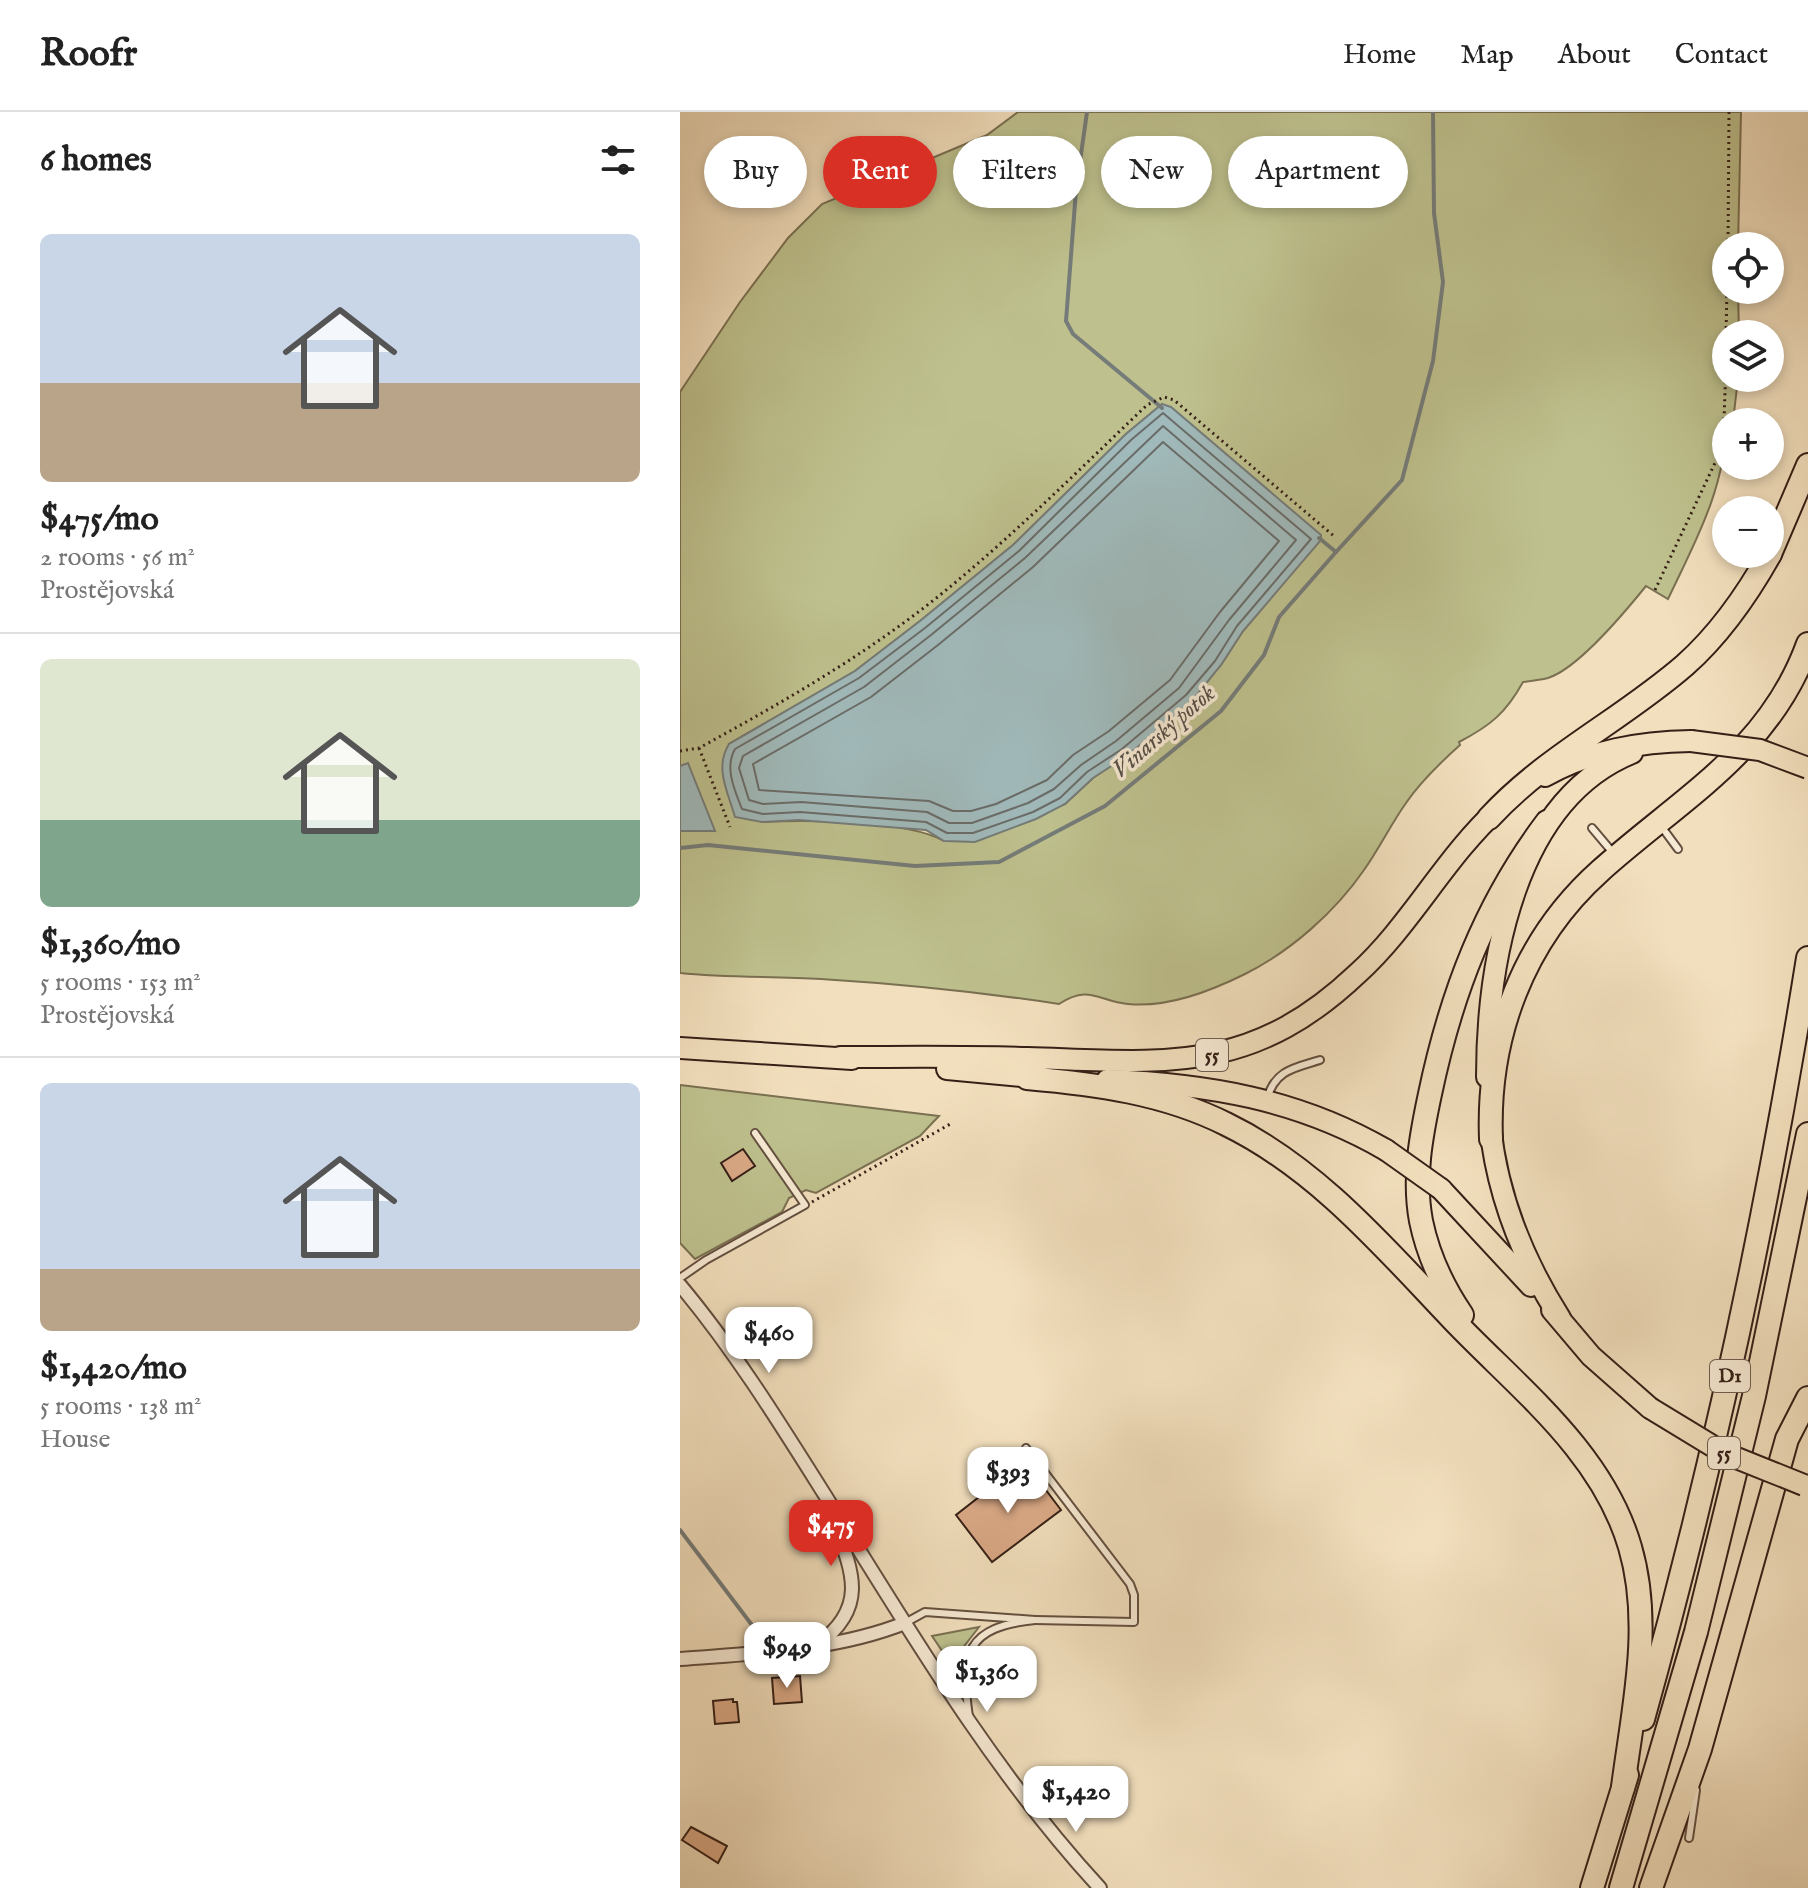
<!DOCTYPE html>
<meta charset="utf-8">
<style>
:root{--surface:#fff;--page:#f6f6f6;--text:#222;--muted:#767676;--line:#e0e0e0;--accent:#d93025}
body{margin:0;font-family:"IM FELL English",serif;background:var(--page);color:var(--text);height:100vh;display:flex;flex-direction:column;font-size:30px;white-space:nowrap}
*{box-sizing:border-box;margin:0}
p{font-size:26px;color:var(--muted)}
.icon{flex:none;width:44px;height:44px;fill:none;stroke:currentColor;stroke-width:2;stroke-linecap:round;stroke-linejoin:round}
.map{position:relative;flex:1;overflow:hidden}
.sheet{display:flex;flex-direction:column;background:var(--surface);width:680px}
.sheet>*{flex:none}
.hud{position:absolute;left:24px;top:24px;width:760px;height:72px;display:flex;gap:16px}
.buttons{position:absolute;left:1032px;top:120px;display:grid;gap:16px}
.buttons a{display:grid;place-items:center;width:72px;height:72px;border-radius:50%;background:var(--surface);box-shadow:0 4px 12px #0003;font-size:40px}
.price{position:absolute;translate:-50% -68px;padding:0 18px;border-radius:16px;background:#fff;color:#222;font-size:26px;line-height:52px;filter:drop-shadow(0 2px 4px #0008)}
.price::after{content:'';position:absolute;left:50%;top:48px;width:24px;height:18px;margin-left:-12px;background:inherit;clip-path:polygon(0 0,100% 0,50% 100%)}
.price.selected{background:var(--accent);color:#fff}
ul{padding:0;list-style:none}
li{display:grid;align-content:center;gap:16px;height:424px;padding:0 40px}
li+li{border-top:2px solid var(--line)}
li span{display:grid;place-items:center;height:248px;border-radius:12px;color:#555}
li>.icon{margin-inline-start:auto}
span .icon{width:144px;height:144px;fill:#fffc;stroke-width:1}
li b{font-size:34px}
h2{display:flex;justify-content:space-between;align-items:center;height:96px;padding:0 40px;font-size:34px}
.chip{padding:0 28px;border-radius:36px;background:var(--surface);box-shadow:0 4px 12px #0003;font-size:28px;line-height:72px}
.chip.selected{background:var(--accent);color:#fff}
header{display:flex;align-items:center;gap:48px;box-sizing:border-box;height:112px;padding:0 40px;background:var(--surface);border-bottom:2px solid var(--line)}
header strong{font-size:38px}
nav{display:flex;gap:44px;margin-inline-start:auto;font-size:28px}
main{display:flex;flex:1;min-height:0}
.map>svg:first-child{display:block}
</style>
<header>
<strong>Roofr</strong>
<nav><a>Home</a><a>Map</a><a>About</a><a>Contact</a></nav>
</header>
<main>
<section class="sheet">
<h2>6 homes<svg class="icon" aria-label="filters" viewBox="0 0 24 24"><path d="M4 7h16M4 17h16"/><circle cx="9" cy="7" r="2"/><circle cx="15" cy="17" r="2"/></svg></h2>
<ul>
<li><span style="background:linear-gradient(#c9d6e8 60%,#b9a48a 0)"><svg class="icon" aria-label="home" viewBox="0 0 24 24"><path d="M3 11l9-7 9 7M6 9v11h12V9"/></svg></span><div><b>$475/mo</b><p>2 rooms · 56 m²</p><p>Prostějovská</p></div></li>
<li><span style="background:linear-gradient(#dfe7d0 65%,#7fa58c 0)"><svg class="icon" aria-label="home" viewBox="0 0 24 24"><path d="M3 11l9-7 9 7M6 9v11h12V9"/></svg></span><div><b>$1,360/mo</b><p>5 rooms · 153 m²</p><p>Prostějovská</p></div></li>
<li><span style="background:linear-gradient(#c9d6e8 75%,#b9a48a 0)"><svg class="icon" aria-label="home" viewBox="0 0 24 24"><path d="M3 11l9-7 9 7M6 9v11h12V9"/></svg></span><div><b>$1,420/mo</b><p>5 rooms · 138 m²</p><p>House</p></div></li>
</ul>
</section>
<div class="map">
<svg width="1128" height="1776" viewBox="0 0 1128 1776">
<rect width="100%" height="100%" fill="#f2dfbd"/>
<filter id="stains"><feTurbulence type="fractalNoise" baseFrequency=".0025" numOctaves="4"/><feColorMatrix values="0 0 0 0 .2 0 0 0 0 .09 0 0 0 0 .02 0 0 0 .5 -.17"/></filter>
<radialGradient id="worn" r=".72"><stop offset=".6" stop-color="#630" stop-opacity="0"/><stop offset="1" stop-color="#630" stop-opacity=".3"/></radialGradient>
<!-- green -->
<g fill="#bec18e" stroke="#7a7052" stroke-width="2" fill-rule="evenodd">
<path d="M338,0H1061L1058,134H1046V178H1058L1059,222H1046V266H1058L1053,310H1046C1046,375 1015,430 988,487L966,474C945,500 899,556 868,566C860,568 851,569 843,570C826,601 810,614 779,630L780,633C761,650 741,669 726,691C711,712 699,737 684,758C655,800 611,839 565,862C531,879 487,896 448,892C418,889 409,872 379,892C300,880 221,872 141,867C94,864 47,866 0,861V719H34L7,652L0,654V280L60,190L108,126L142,92L307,23ZM482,292L601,474L563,519L541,553L480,618L413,666L385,692L264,729C227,708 127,708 82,710L49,632L175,559L240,509L333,433L446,322Z"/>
<polygon points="0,973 259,1004 240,1024 136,1081 126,1078 109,1086 102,1100 15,1147 0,1131"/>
<polygon points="299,1515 282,1537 277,1561 252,1524"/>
</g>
<!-- water -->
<g fill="#a0babb" stroke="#757c79" stroke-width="2">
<path d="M482,292L491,295L641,423V428L563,519L541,553L512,589L447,644L413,666L385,692L356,707L295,730L264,729L246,718L119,708L82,710L55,705C48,680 34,656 49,632L175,559L240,509L333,433L446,322Z"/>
<polygon points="8,651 35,719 0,719 0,654"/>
</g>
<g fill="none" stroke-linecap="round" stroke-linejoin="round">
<!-- shore -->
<g stroke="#6a6c69" stroke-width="2">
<path d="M483,301L631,427L557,514L535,549L506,583L442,637L407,660L380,686L353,700L293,721H267L246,710L120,700L83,702L62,697C55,679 44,656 55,637L179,566L245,516L339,439L451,328Z"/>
<polygon points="483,314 616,428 549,508 499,576 436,629 401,653 374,677 348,691 292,711 269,711 247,700 121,690 83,692 69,688 59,656 63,644 184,575 251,523 345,446"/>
<polygon points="483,330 599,429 540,500 490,568 429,619 393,643 367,668 316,692 291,699 273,699 249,689 79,678 73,652 191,585 258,533 353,455"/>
</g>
<!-- stream -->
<g stroke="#757c79" stroke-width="4">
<polyline points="407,0 396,78 386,209 393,222 482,296"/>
<polyline points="656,440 722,368 753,249 763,170 754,101 753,0"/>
<polyline points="0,736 28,733 235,754 319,750 425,694 541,599 584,543 599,505 656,440 639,426"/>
<polyline points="0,1418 81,1525"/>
</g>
</g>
<!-- building -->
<g fill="#daa986" stroke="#351f17" stroke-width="2">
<polygon points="63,1037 75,1054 52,1069 41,1051"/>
<polygon points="350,1357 381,1398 312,1450 276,1403 308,1378 313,1385"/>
<polygon points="120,1564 122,1590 94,1592 92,1566"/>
<polygon points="53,1587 53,1590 57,1590 59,1610 35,1612 33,1589"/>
<polygon points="11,1715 47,1734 38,1751 2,1728"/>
</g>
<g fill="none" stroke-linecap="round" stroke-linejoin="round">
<defs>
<g id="lane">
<polyline points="981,714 998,737"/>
<polyline points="912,716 934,742"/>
<path d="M587,987C595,958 614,956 640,948"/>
<polyline points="0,1166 26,1148 125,1093 75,1021"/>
<polyline points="346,1336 450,1472 454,1483 454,1510 355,1508"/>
<path d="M225,1511L245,1500L355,1508C286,1515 280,1541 289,1605"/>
<polyline points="1009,1726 1016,1678"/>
</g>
<g id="street">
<path d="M0,1173C56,1240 102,1315 148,1388C231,1521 313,1660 420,1776"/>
<path d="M138,1532C192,1493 170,1454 151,1403"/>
<path d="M0,1547C75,1541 154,1539 225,1511"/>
</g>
<g id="primary">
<path d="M865,664C912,638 959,630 1011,629"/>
<polyline points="0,936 172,947"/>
<path d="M160,945C222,945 285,944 348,946C483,950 569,964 677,862C731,813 765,745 819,696"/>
<polyline points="267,957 363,966"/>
<path d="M807,965C807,852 834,689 952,641"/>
<path d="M427,968C527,972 618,987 706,1038"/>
<path d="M810,1013C817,1084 842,1146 880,1206"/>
<polyline points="761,1077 851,1174"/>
<polyline points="872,1198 911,1244 970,1296"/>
</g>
<g id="highway">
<polyline points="1090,442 1128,353"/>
<path d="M809,706C866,644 942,608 1005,553C1041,521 1067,483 1090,442"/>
<path d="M347,966C416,972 484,981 546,1012C639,1057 708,1140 778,1213C843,1280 923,1342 950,1435C973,1513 953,1597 943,1675"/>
<path d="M811,1027C807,925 843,828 920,759C1000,687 1089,640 1128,532"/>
<path d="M782,1203C763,1175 748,1143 741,1109C733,1066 741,1024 750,982C771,882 805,792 867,710"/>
<path d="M963,1607C1033,1356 1087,1103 1128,846"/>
<polyline points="912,1776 947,1663"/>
<polyline points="941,1776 1016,1520 1074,1284 1128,1022"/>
<polyline points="971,1776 1020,1637 1107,1327 1128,1286"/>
</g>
</defs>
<!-- lane casing -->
<use href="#lane" stroke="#644f40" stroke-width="10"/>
<!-- street casing -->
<use href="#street" stroke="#644f40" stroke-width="16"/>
<!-- primary casing -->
<use href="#primary" stroke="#351f17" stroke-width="24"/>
<!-- highway casing -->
<use href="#highway" stroke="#351f17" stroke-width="26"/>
<!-- path -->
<g stroke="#351f17" stroke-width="3" stroke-dasharray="2 4" stroke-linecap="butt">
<polyline points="1048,134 1049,0"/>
<polyline points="1046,222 1047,178"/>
<polyline points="975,478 1043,334 1046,254"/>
<polyline points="19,636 50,715"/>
<path d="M0,639L19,636C105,589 189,541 265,479C336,421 401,356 467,293L484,285L494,288L655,425"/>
<polyline points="132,1090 272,1011"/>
</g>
<!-- lane -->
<use href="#lane" stroke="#f7ead4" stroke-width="6"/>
<!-- street -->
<use href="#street" stroke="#f7ead4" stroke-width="12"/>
<!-- primary -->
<use href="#primary" stroke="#f2dfbd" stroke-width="20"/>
<!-- highway -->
<use href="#highway" stroke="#f2dfbd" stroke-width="22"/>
<defs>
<g id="primary-bridge">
<polyline points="1011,629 1080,638 1128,656"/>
<polyline points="706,1038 761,1077"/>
<polyline points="970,1296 1044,1341 1124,1373"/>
</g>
</defs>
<!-- primary-bridge casing -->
<use href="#primary-bridge" stroke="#351f17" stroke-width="24" stroke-linecap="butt"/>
<!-- primary-bridge -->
<use href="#primary-bridge" stroke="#f2dfbd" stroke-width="20"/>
</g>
<g text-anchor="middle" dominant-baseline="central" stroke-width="7" stroke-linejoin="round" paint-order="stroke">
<!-- shield labels -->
<g fill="#f7ead4" stroke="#6f5c50" stroke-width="2">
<rect x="516" y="927" width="32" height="32" rx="6"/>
<rect x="1030" y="1248" width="40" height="32" rx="6"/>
<rect x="1028" y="1325" width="32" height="32" rx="6"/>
</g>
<g font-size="20" font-weight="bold" fill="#351f17">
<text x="532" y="943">55</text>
<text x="1050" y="1264">D1</text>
<text x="1044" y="1341">55</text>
</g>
<!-- water labels -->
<g font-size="24" font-style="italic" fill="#554e48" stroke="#f7ead4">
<text transform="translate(484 620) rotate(-41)">Vinarský potok</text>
</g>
</g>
<rect width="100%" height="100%" filter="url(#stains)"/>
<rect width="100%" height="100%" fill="url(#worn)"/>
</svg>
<div class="buttons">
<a><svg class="icon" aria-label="locate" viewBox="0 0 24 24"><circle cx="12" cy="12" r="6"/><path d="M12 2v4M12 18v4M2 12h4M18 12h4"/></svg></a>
<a><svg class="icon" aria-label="layers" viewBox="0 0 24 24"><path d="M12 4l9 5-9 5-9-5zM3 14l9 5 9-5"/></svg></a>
<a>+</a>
<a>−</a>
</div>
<b class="price" style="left:89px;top:1263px">$460</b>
<b class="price" style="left:328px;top:1403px">$393</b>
<b class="price selected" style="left:151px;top:1456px">$475</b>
<b class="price" style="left:107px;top:1578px">$949</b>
<b class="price" style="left:307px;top:1602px">$1,360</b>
<b class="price" style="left:396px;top:1722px">$1,420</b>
<div class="hud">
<a class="chip">Buy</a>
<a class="chip selected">Rent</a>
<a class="chip">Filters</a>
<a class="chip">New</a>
<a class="chip">Apartment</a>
</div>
</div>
</main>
